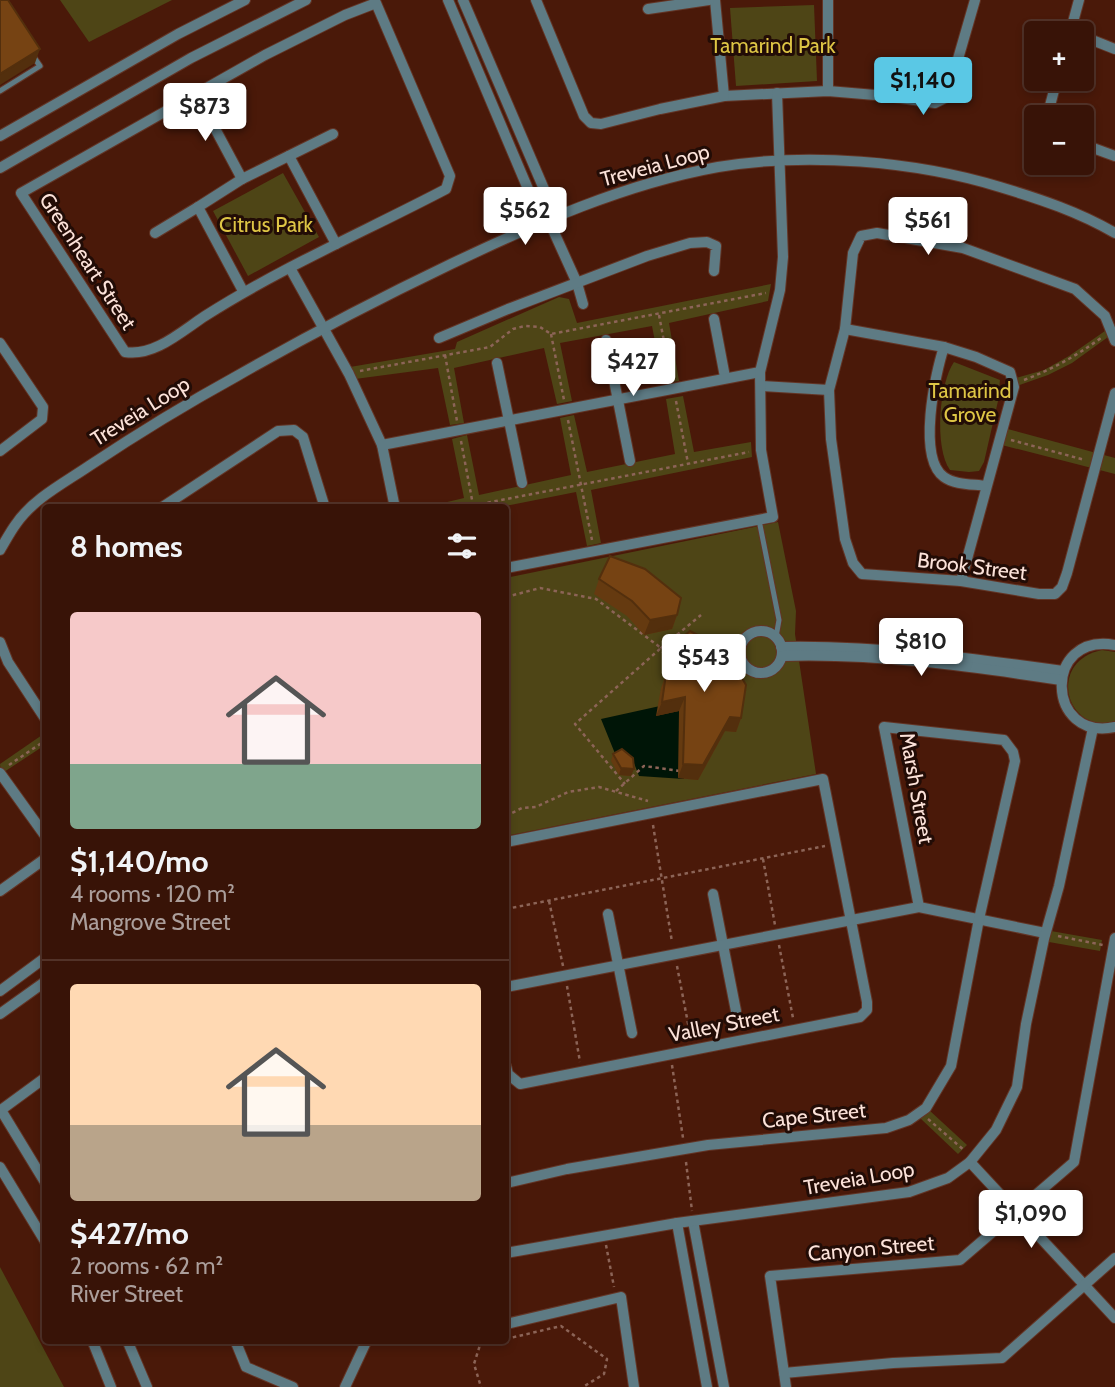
<!DOCTYPE html>
<meta charset="utf-8">
<style>
:root{--surface:#381307;--page:#3f1c11;--text:#f1f3f6;--muted:#ab9e9b;--line:#523228;--accent:#5ac8e5}
body{margin:0;font-family:Cabin,sans-serif;background:var(--page);color:var(--text);height:100vh;display:flex;flex-direction:column;font-size:26px;white-space:nowrap}
*{box-sizing:border-box;margin:0}
p{font-size:23px;color:var(--muted)}
.icon{flex:none;width:38px;height:38px;fill:none;stroke:currentColor;stroke-width:2;stroke-linecap:round;stroke-linejoin:round}
.map{position:relative;flex:1;overflow:hidden}
.sheet{position:absolute;left:42px;top:504px;width:467px;height:840px;display:flex;flex-direction:column;background:var(--surface);border-radius:7px;box-shadow:0 4px 10px #0003,0 0 0 2px var(--line)}
.sheet>*{flex:none}
.buttons{position:absolute;left:1024px;top:21px;display:grid;gap:14px}
.buttons a{display:grid;place-items:center;width:70px;height:70px;border-radius:7px;background:var(--surface);box-shadow:0 4px 10px #0003,0 0 0 2px var(--line);font-size:35px}
.price{position:absolute;translate:-50% -60px;padding:0 16px;border-radius:7px;background:#fff;color:#222;font-size:23px;line-height:46px;filter:drop-shadow(0 2px 4px #0008)}
.price::after{content:'';position:absolute;left:50%;top:42px;width:21px;height:16px;margin-left:-10px;background:inherit;clip-path:polygon(0 0,100% 0,50% 100%)}
.price.on{background:var(--accent);color:#111}
ul{padding:0;list-style:none}
li{display:grid;align-content:center;gap:14px;height:371px;padding:0 28px}
li+li{border-top:2px solid var(--line)}
li span{display:grid;place-items:center;height:217px;border-radius:7px;color:#555}
li>.icon{margin-inline-start:auto}
span .icon{width:126px;height:126px;fill:#fffc;stroke-width:1}
li b{font-size:30px}
h2{display:flex;justify-content:space-between;align-items:center;height:84px;padding:0 28px;font-size:30px}
.map>svg:first-child{display:block}
</style>
<div class="map">
<svg width="1115" height="1387" viewBox="0 0 1115 1387">
<rect width="100%" height="100%" fill="#4a1909"/>
<!-- green -->
<g fill="#4e4516">
<polygon points="60,0 172,0 89,42"/>
<polygon points="814,5 817,81 736,86 730,8"/>
<polygon points="283,173 319,237 248,276 213,211"/>
<polygon points="771,284 768,301 669,323 679,381 663,383 652,326 560,343 572,401 557,404 544,348 454,368 464,423 450,425 438,368 355,379 350,367 455,349 457,342 559,297 569,299 577,323"/>
<polygon points="1115,324 1115,332 1072,363 1048,375 1014,387 1012,379 1044,370 1069,356"/>
<path d="M954,362L1000,380L998,401L984,462L979,471L969,472L950,470C934,448 939,383 954,362Z"/>
<polygon points="683,396 694,452 751,442 752,457 591,490 601,543 587,546 576,492 500,507 422,508 464,498 452,439 467,435 479,495 571,475 560,418 574,415 587,472 675,454 666,399"/>
<polygon points="1004,428 1115,458 1115,474 998,444"/>
<polygon points="778,522 796,611 795,634 816,774 506,836 506,578"/>
<path d="M1102,650L1115,652V721C1067,736 1045,662 1102,650Z"/>
<polygon points="45,733 45,745 1,774 0,764"/>
<polygon points="1051,931 1102,940 1100,951 1049,942"/>
<polygon points="929,1110 967,1145 958,1154 920,1118"/>
<polygon points="0,1267 64,1387 0,1387"/>
</g>
<!-- water -->
<polygon fill="#001507" points="660,706 686,708 684,779 639,776 632,758 616,756 601,719"/>
<g fill="none" stroke-linecap="round" stroke-linejoin="round">
<defs>
<g id="service">
<polyline points="0,91 40,66 33,56"/>
<polyline points="759,520 779,620 776,637"/>
</g>
<g id="minor">
<polyline points="448,0 542,222"/>
<polyline points="463,0 556,217"/>
<polyline points="536,0 584,116 591,123 601,124 660,109 724,96 828,91 887,96 935,103 945,98 949,90 975,0"/>
<polyline points="715,0 724,96"/>
<polyline points="828,0 828,91"/>
<path d="M376,3L450,176L446,189C366,231 282,267 205,316C182,331 154,357 125,352L21,193L265,55L345,15Z"/>
<polyline points="648,9 709,0"/>
<polyline points="1070,33 1079,0"/>
<polyline points="1082,36 1115,49"/>
<polyline points="196,93 242,179"/>
<polyline points="1047,117 1057,79"/>
<polyline points="0,136 178,34 245,0"/>
<polyline points="1082,144 1115,156"/>
<polyline points="289,156 336,244"/>
<polyline points="0,168 191,58 306,0"/>
<polyline points="548,219 577,283 583,304"/>
<polyline points="155,233 198,207"/>
<polyline points="290,268 349,374 382,445 395,508"/>
<polyline points="243,291 198,207 242,179 333,134"/>
<polyline points="714,319 725,377"/>
<polyline points="845,329 944,347 976,357 1010,372 1014,387 961,581"/>
<polyline points="439,338 508,309 647,256 690,243 707,242 716,246 714,271"/>
<polyline points="606,340 630,461"/>
<polyline points="1115,341 1105,316 1075,289 963,248 877,233 861,236 853,253 845,329 829,390 831,439 845,539 853,563 862,574 961,581 1039,594 1055,594 1062,587 1067,573 1115,393"/>
<polyline points="0,343 43,407 42,419 0,451"/>
<path d="M944,347C935,374 917,458 944,477C955,485 973,484 986,486"/>
<polyline points="497,363 522,483"/>
<polyline points="761,386 829,390"/>
<polyline points="382,445 760,372"/>
<polyline points="161,508 278,431 294,430 303,437 325,508"/>
<path d="M0,550C5,542 10,532 16,524C33,499 64,483 89,466C137,434 186,404 237,376C307,336 378,299 451,264C537,223 624,184 718,167C807,152 915,161 1000,187C1040,199 1079,212 1115,233"/>
<polyline points="506,568 773,517 761,450 760,372 780,290 783,257 777,93"/>
<circle cx="761" cy="652" r="21"/>
<polyline points="0,642 8,662 46,720"/>
<path d="M1115,645C1042,632 1046,742 1115,727"/>
<path d="M781,647C876,645 970,658 1063,671"/>
<path d="M782,656C875,653 969,666 1061,680"/>
<polyline points="0,773 46,837"/>
<polyline points="506,842 823,779 867,1002 867,1010 860,1017 520,1084 508,1074 506,1066"/>
<polyline points="0,891 46,858"/>
<polyline points="713,894 736,1011"/>
<polyline points="608,914 632,1033"/>
<polyline points="506,987 919,907 1045,933"/>
<polyline points="0,991 46,957"/>
<polyline points="0,1014 46,981"/>
<polyline points="46,1077 1,1110 46,1184"/>
<polyline points="970,1162 1115,1318"/>
<polyline points="0,1167 46,1243"/>
<polyline points="506,1183 567,1169 708,1145 886,1128 909,1120 926,1108 951,1066 979,919 1015,761 1013,752 1004,740 884,727 919,907"/>
<polyline points="693,1221 724,1387"/>
<polyline points="677,1223 707,1387"/>
<polyline points="506,1253 677,1223 909,1192 948,1178 970,1162 996,1130 1017,1087 1026,1024 1044,939 1059,886 1093,728"/>
<polyline points="506,1324 621,1297 634,1387"/>
<polyline points="92,1340 111,1387"/>
<polyline points="127,1340 147,1387"/>
<polyline points="235,1340 246,1367 293,1387"/>
<polyline points="784,1373 893,1363 1002,1358 1115,1258"/>
<polyline points="345,1387 367,1340"/>
<polyline points="786,1387 770,1276 960,1260 1074,1162 1115,938"/>
</g>
</defs>
<!-- service casing -->
<use href="#service" stroke="#633526" stroke-width="7"/>
<!-- minor casing -->
<use href="#minor" stroke="#633526" stroke-width="12"/>
<!-- path -->
<g stroke="#8c6457" stroke-width="2.5" stroke-dasharray="3.5 3.5" stroke-linecap="butt">
<polyline points="659,315 671,378"/>
<polyline points="551,334 564,400"/>
<polyline points="445,355 457,421"/>
<polyline points="360,371 490,347 513,329 525,326 540,327 551,334 766,293"/>
<path d="M1024,380C1053,369 1076,356 1101,338"/>
<polyline points="676,401 688,463"/>
<polyline points="568,420 592,540"/>
<polyline points="1011,440 1085,460"/>
<polyline points="461,441 473,505"/>
<polyline points="460,508 749,452"/>
<polyline points="506,597 540,588 596,599 661,648 575,724 625,784"/>
<polyline points="667,661 661,648 701,615"/>
<polyline points="9,765 46,740"/>
<polyline points="616,791 644,766 680,771"/>
<polyline points="506,816 522,808 536,807 568,792 599,787 648,801"/>
<polyline points="653,825 672,942"/>
<polyline points="763,859 775,925"/>
<polyline points="549,901 563,966"/>
<polyline points="506,909 825,846"/>
<polyline points="1058,936 1103,945"/>
<polyline points="779,945 793,1018"/>
<polyline points="677,966 691,1039"/>
<polyline points="567,986 580,1062"/>
<polyline points="672,1065 683,1138"/>
<polyline points="928,1119 965,1151"/>
<polyline points="686,1162 692,1211"/>
<polyline points="606,1245 614,1287"/>
<polyline points="506,1339 561,1326 607,1359 604,1374 583,1387"/>
<polyline points="479,1340 480,1345 474,1364 481,1387"/>
<polyline points="480,1345 499,1340"/>
</g>
<!-- service -->
<use href="#service" stroke="#5e7b84" stroke-width="5"/>
<!-- minor -->
<use href="#minor" stroke="#5e7b84" stroke-width="10"/>
</g>
<!-- wall -->
<g fill="#653a10">
<polygon points="599,579 677,615 672,629 644,635 627,616 594,594"/>
<polygon points="671,647 741,718 736,732 725,731 698,780 678,778 679,711 656,716 661,688 666,674 671,673 666,661"/>
<polygon points="613,754 631,776 619,775 611,761"/>
</g>
<!-- shaded-wall -->
<g fill="#532f0d">
<polygon points="40,49 35,63 0,85 0,74"/>
<polygon points="677,615 672,629 644,635 650,620"/>
<polygon points="685,697 679,711 656,716 662,702"/>
<polygon points="730,717 741,718 736,732 725,731 698,780 678,778 683,764"/>
<polygon points="621,768 634,769 631,776 619,775"/>
</g>
<!-- building -->
<g fill="#764313" stroke="#532f0d" stroke-width="2">
<polygon points="0,0 8,0 40,49 0,74"/>
<polygon points="610,556 645,569 681,598 677,615 650,620 632,601 599,579"/>
<polygon points="690,631 725,649 746,685 741,718 730,717 703,765 683,764 685,697 662,702 666,674 681,670 671,647"/>
<polygon points="622,749 633,758 634,769 621,768 613,754"/>
</g>
<g text-anchor="middle" dominant-baseline="central" stroke-width="6" stroke-linejoin="round" paint-order="stroke">
<!-- park labels -->
<g font-size="21" fill="#dec545" stroke="#220c06">
<text x="773" y="45">Tamarind Park</text>
<text x="266" y="224">Citrus Park</text>
<text x="970" y="390">Tamarind<tspan x="970" dy="24">Grove</tspan></text>
</g>
<!-- street labels -->
<g font-size="21" fill="#fce2d9" stroke="#220c06">
<text transform="translate(655 165) rotate(-15)">Treveia Loop</text>
<text transform="translate(88 261) rotate(57)">Greenheart Street</text>
<text transform="translate(140 411) rotate(-32)">Treveia Loop</text>
<text transform="translate(972 566) rotate(7)">Brook Street</text>
<text transform="translate(917 788) rotate(80)">Marsh Street</text>
<text transform="translate(724 1024) rotate(-11)">Valley Street</text>
<text transform="translate(814 1115) rotate(-6)">Cape Street</text>
<text transform="translate(859 1178) rotate(-10)">Treveia Loop</text>
<text transform="translate(871 1248) rotate(-5)">Canyon Street</text>
</g>
</g>
</svg>
<div class="buttons">
<a>+</a>
<a>−</a>
</div>
<b class="price on" style="left:923px;top:117px">$1,140</b>
<b class="price" style="left:205px;top:143px">$873</b>
<b class="price" style="left:525px;top:247px">$562</b>
<b class="price" style="left:928px;top:257px">$561</b>
<b class="price" style="left:633px;top:398px">$427</b>
<b class="price" style="left:921px;top:678px">$810</b>
<b class="price" style="left:704px;top:694px">$543</b>
<b class="price" style="left:1031px;top:1250px">$1,090</b>
<section class="sheet">
<h2>8 homes<svg class="icon" aria-label="filters" viewBox="0 0 24 24"><path d="M4 7h16M4 17h16"/><circle cx="9" cy="7" r="2"/><circle cx="15" cy="17" r="2"/></svg></h2>
<ul>
<li><span style="background:linear-gradient(#f6c9c9 70%,#7fa58c 0)"><svg class="icon" aria-label="home" viewBox="0 0 24 24"><path d="M3 11l9-7 9 7M6 9v11h12V9"/></svg></span><div><b>$1,140/mo</b><p>4 rooms · 120 m²</p><p>Mangrove Street</p></div></li>
<li><span style="background:linear-gradient(#ffd9b3 65%,#b9a48a 0)"><svg class="icon" aria-label="home" viewBox="0 0 24 24"><path d="M3 11l9-7 9 7M6 9v11h12V9"/></svg></span><div><b>$427/mo</b><p>2 rooms · 62 m²</p><p>River Street</p></div></li>
</ul>
</section>
</div>
